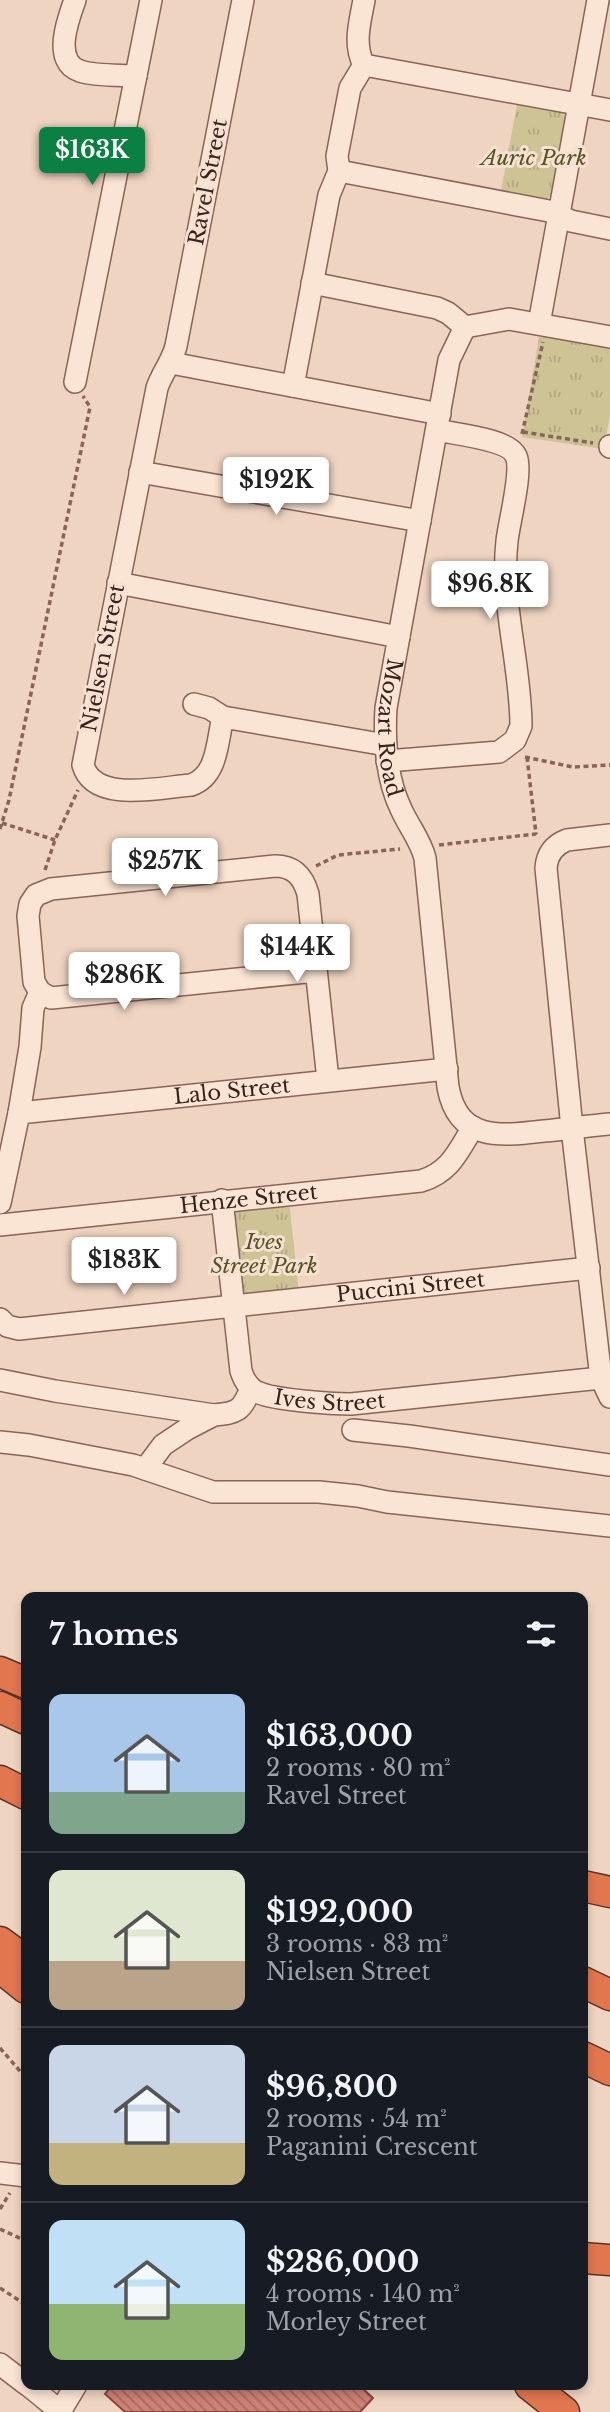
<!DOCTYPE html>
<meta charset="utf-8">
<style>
:root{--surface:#171b24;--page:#242831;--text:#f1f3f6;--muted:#9ea1a6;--line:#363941;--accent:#0b8043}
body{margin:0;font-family:"Libre Baskerville",serif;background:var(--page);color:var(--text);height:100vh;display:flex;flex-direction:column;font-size:26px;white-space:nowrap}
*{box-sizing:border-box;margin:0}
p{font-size:23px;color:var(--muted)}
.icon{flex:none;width:38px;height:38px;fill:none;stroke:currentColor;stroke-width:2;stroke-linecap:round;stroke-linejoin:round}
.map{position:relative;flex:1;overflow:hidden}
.sheet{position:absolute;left:21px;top:1592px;width:567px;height:798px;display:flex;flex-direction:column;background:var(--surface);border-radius:14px;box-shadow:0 4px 10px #0003}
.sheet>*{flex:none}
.price{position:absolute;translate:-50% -60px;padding:0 16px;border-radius:7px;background:#fff;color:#222;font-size:23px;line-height:46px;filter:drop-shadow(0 2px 4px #0008)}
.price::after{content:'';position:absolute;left:50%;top:42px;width:21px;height:16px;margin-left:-10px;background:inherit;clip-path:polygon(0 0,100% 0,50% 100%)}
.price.current{background:var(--accent);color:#fff}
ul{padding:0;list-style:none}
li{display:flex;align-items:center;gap:21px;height:175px;padding:0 28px}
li+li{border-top:2px solid var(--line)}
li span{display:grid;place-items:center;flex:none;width:196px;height:140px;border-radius:14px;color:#555}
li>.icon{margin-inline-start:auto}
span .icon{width:84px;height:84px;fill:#fffc;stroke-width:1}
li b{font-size:30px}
h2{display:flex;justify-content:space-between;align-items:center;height:84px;padding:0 28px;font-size:30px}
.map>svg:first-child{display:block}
</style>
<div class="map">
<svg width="610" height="2412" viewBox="0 0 610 2412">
<defs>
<pattern id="park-tufts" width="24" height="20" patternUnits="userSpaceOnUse" patternTransform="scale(1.75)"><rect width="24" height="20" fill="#cdc395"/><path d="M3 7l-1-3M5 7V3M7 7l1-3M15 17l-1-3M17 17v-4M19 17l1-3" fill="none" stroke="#b1a780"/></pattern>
<pattern id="building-back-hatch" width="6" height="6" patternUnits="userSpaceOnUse" patternTransform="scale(1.75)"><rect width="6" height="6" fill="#ce8176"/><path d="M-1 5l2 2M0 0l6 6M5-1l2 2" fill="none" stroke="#a86960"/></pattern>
</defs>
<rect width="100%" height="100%" fill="#efd4c1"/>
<!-- park -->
<g fill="url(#park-tufts)">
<polygon points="518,99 560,109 567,119 554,193 543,202 500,196"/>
<polygon points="540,332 604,344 610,347 610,415 604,449 522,437"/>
<polygon points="289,1200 299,1293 248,1296 243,1293 232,1217 238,1209"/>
</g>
<!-- building -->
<polygon fill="url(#building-back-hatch)" stroke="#89453d" stroke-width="2" points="112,2385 359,2385 373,2398 360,2412 125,2412 105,2394"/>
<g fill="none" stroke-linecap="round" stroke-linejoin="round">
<defs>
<g id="minor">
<path d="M75,0C68,19 52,62 80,71C94,76 120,75 136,76"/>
<path d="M243,0L176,346C172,362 162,373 157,388L83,765C94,804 161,787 191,785C218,776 217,741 223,717L386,745"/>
<path d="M364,0C360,22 353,44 364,65L610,110"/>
<polyline points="339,171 549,211 571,221 610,229"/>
<polyline points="312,283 437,308 448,313 465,327"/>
<polyline points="539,324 598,0"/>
<path id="s1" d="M465,327L449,360L386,708C384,742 386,778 401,809C409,827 420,839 425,858L448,1087C458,1142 501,1136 544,1131C566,1129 588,1126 610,1124"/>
<polyline points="465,327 509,319 610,337"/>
<polyline points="171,363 440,414"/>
<polyline points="75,382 151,0"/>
<polyline points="293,386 329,195 339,171 337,156 350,88 364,65"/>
<polyline points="610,446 610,447"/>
<polyline points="140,472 420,521"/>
<polyline points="118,583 399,637"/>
<polyline points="194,704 209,708 223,717"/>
<path d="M387,761L499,752L515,740L521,726C521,665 500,602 507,541C509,522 523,471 516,456C509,439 454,434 437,430"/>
<path d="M610,835L567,840C554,845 547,854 546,868L572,1128L601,1378L610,1397"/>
<path d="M316,971L51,998L40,992L34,982L28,916L30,904L36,895L51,889L275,866C293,866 303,876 308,894L328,1080"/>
<polyline points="19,1113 30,1047 33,1008 40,992"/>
<path id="s2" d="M222,1200L241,1371C244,1380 248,1388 257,1392C273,1400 332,1404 351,1404L601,1378"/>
<path id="s3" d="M0,1203L19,1113L447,1069"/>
<path id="s4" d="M0,1225L421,1181C450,1172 458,1152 473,1127"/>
<path id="s5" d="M0,1319L7,1326L19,1329L589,1268"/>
<path d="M0,1380L55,1391L214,1415C237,1413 242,1411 251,1388"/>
<polyline points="353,1430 409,1436 610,1465"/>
<polyline points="0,1442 29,1445 133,1465 213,1492 319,1492 358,1496 387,1502 610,1526"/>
<polyline points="145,1469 163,1445 187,1429 214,1415"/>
<polyline points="0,2173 26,2176"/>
<polyline points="0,2364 26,2384"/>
<polyline points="28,2385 61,2412"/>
<polyline points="61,2410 76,2385"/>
</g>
<g id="highway">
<polyline points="0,1672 26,1683"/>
<polyline points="0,1707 26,1719"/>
<polyline points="0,1781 26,1794"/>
<polyline points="583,1886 610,1892"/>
<polyline points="0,1942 26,1961"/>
<polyline points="0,1967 26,1988"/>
<polyline points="583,1982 610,1995"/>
<polyline points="583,2057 610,2070"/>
<polyline points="583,2258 610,2260"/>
<polyline points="530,2385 564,2412"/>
</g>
</defs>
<!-- minor casing -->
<use href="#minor" stroke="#896458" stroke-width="24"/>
<!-- highway casing -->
<use href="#highway" stroke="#56342c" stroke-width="33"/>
<!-- path -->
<g stroke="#896458" stroke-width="3.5" stroke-dasharray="5 3.5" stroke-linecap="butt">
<polyline points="523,432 593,443"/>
<polyline points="522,434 543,342"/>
<polyline points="525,757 573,767 610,765"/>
<polyline points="527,757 536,834"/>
<polyline points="2,823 55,840"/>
<polyline points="0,829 9,800 90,407 83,396"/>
<polyline points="439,845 536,834 538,837"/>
<polyline points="316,866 338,855 400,849"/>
<polyline points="45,870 55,840 78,790"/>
<polyline points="0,2048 26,2078"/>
<polyline points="0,2209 10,2193"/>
<polyline points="0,2229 26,2241"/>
<polyline points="0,2288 26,2305"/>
</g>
<!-- minor -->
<use href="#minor" stroke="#fae4d4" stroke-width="21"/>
<!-- highway -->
<use href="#highway" stroke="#e1764f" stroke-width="30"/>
</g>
<g text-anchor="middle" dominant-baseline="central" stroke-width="6" stroke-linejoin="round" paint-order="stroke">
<!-- park labels -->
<g font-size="21" font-style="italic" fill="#555323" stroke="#f6e0d1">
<text x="534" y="158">Auric Park</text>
<text x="264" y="1242">Ives<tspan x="264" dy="24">Street Park</tspan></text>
</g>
<!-- street labels -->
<g font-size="21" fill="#38221d" stroke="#f6e0d1">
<text transform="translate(208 182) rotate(-79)">Ravel Street</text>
<text transform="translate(103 658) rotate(-79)">Nielsen Street</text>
<text stroke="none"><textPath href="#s1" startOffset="410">Mozart Road</textPath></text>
<text stroke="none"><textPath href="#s3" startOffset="306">Lalo Street</textPath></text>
<text stroke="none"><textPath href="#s4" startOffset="250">Henze Street</textPath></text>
<text stroke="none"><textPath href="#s5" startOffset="416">Puccini Street</textPath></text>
<text stroke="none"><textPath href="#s2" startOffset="273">Ives Street</textPath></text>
</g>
</g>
</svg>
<b class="price current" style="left:92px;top:187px">$163K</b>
<b class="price" style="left:276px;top:517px">$192K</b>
<b class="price" style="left:490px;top:621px">$96.8K</b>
<b class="price" style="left:165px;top:898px">$257K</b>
<b class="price" style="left:297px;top:984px">$144K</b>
<b class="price" style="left:124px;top:1012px">$286K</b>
<b class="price" style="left:124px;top:1297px">$183K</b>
<section class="sheet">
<h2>7 homes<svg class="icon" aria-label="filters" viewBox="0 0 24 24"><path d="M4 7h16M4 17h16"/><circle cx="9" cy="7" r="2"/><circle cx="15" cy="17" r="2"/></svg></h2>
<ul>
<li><span style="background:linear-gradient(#a9c7e8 70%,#7fa58c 0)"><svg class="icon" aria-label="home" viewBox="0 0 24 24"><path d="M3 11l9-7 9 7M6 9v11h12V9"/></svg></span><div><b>$163,000</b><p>2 rooms · 80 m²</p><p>Ravel Street</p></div></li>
<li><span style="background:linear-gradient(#dfe7d0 65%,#b9a48a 0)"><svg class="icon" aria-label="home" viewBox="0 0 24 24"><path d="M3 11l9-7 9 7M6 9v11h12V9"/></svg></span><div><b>$192,000</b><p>3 rooms · 83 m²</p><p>Nielsen Street</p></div></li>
<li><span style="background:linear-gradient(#c9d6e8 70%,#c2b280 0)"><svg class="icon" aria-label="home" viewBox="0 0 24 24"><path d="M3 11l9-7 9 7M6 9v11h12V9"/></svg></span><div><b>$96,800</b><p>2 rooms · 54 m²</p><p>Paganini Crescent</p></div></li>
<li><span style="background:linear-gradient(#bfe0f5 60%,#8fb573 0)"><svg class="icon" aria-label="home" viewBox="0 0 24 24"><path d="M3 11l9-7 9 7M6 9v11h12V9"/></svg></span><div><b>$286,000</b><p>4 rooms · 140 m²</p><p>Morley Street</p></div></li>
</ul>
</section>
</div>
